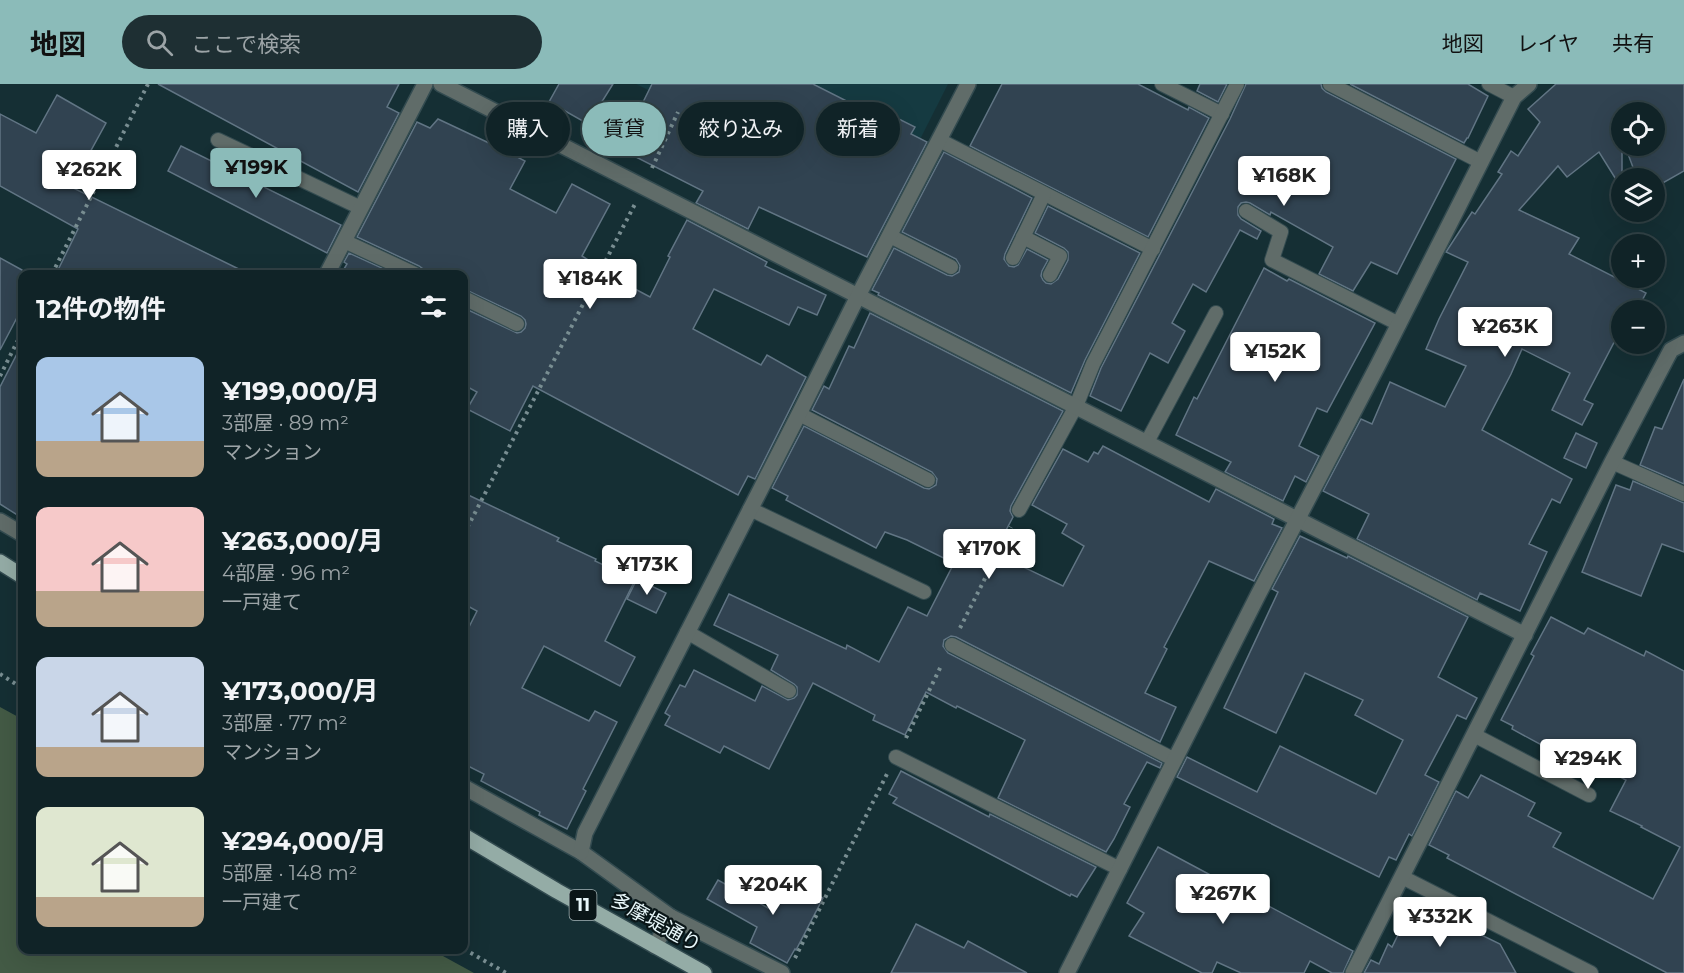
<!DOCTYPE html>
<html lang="ja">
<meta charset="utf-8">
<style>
:root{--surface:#102327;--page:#1e2f33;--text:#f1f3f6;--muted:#9ca4a7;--line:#304044;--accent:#8bbbb9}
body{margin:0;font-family:Montserrat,"Noto Sans JP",sans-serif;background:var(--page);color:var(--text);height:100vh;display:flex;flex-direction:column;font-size:22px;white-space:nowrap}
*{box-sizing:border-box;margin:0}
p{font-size:20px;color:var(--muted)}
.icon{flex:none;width:33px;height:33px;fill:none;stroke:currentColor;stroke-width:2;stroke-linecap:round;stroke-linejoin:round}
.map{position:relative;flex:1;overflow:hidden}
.sheet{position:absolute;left:18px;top:186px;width:450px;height:684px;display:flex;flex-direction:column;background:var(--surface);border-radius:12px;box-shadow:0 6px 24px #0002,0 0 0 2px var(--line)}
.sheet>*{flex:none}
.guide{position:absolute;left:486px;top:18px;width:570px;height:54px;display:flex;gap:12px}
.buttons{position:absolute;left:1611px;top:18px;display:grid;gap:12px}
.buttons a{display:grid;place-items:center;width:54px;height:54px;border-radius:50%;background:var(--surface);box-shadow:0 6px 24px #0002,0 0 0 2px var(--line);font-size:30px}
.price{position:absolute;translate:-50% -51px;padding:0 14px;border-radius:6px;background:#fff;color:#222;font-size:20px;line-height:39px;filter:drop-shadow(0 2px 3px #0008)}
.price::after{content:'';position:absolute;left:50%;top:36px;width:18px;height:14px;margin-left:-9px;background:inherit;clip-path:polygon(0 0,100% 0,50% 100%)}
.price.active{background:var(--accent);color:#111}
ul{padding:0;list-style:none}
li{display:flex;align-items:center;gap:18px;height:150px;padding:0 18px}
li span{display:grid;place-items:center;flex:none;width:168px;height:120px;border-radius:12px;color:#555}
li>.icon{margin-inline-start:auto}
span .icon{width:72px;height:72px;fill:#fffc;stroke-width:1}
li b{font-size:26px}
h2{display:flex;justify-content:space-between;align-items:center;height:72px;padding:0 18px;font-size:26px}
.pill{padding:0 21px;border-radius:27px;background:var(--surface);box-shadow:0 6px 24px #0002,0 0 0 2px var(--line);font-size:21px;line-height:54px}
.pill.active{background:var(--accent);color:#111}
header{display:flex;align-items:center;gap:36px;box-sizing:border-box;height:84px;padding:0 30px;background:var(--accent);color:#111}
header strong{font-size:28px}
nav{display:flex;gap:33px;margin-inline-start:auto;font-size:21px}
.search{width:420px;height:54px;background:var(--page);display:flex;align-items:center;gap:15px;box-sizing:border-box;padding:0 21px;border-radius:33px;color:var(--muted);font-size:22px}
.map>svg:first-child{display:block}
</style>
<header>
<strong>地図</strong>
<div class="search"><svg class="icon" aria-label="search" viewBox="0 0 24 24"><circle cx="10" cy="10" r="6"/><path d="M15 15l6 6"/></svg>ここで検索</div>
<nav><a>地図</a><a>レイヤ</a><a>共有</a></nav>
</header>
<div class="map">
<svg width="1684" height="889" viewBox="0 0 1684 889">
<rect width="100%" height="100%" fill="#152f34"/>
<!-- built -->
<polygon fill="#153a41" points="636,0 948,0 885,125"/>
<!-- green -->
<polygon fill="#435a45" points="0,623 22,635 22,866 432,866 474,889 0,889"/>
<!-- building -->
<g fill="#314351" stroke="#617584" stroke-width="1.5">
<polygon points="158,0 399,0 387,23 399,29 358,108"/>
<polygon points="559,0 613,0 588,40 549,18"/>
<polygon points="652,0 813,0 880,34 883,27 915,43 911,50 927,58 867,173 759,123 748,145 696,119 703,107 620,65"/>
<polygon points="1002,0 1138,0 1188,26 1189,23 1209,34 1148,153 970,62"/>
<polygon points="1200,0 1227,0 1218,18 1197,7"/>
<polygon points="1246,0 1321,0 1322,4 1326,8 1456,75 1397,190 1371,178 1353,207 1319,190 1333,163 1271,128 1270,131 1250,119 1246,118 1241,119 1238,123 1238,131 1241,135 1261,147 1257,155 1240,146 1206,208 1193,200 1172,239 1185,247 1168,279 1150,269 1121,327 1090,312 1101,284 1230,35"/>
<polygon points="1350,0 1468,0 1488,12 1468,54 1467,54 1464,59"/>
<polygon points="1556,0 1684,0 1684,87 1654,104 1654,94 1637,94 1625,62 1654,62 1654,28 1622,28 1622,105 1599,68 1567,93 1558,82 1519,126 1579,154 1569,170 1646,209 1637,226 1622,226 1622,243 1584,316 1593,320 1582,341 1552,326 1570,289 1522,265 1511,290 1482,346 1572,395 1560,419 1552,415 1529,460 1547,468 1520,527 1480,509 1477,516 1357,455 1369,430 1323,407 1361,335 1372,340 1390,298 1445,323 1466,282 1426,265 1439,235 1468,178 1446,168 1472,128 1475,130 1502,90 1498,88 1511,67 1518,72 1540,38 1528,25"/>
<polygon points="57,11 106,39 71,103 249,190 56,190 78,145 0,102 0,30 36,49"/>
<polygon points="438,35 489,59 489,58 525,77 510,105 556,129 572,100 610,120 582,172 620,197 650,213 670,173 668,172 687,136 767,178 765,182 826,211 817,231 798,223 789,241 714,205 693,245 761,281 767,271 806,293 755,395 748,392 738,411 533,302 510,347 467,325 477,308 464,301 464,224 517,249 521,248 525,244 526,240 525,236 521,232 464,205 464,190 424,190 423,185 419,182 357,153 417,38 430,44"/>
<polygon points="181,62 341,141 327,169 168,87"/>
<polygon points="944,68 1032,114 1005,170 1004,175 1009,182 1014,183 1018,181 1027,165 1048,176 1042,187 1041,192 1043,196 1046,199 1051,200 1058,195 1068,176 1068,168 1064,164 1035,149 1048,122 1140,169 1085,276 1071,309 878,211 879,209 872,206 894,164 947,191 952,192 959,188 960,182 956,175 902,148"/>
<polygon points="349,169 395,190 341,190 347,180 344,178"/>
<polygon points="0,174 22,186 22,224 0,266"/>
<polygon points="1264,184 1287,197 1289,195 1375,239 1327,328 1317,324 1299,362 1319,372 1306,398 1295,392 1283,417 1225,388 1231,378 1176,351 1194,313 1197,315"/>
<polygon points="870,229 1063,327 1011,422 1010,427 1013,433 994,469 1063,502 1084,462 1062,449 1067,440 1032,421 1063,365 1088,378 1094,368 1098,370 1103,362 1209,418 1216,405 1274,435 1272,440 1282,444 1254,497 1209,477 1164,563 1167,565 1145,609 1176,623 1160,658 956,553 951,552 944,556 943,562 948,569 1162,679 1160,684 1147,678 1124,720 1130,723 1114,755 1106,768 998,714 1025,656 957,622 956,624 926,608 905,651 873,636 875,631 813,599 769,685 724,662 720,669 665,641 670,632 665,629 680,601 685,603 694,586 755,617 762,602 788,616 794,614 797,611 797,603 794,600 771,586 778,571 714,541 729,510 846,565 847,561 879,578 908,523 927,532 954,479 907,456 885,448 876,464 786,416 788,412 772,404 804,342 924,404 929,405 936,401 937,395 932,388 812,326 824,302 829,305 849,262 854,264"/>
<polygon points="22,260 22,434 0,420 0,303"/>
<polygon points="1684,295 1684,400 1640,381 1655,343 1662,345"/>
<polygon points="1576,349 1597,359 1586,384 1564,374"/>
<polygon points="1633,397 1684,419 1684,468 1662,460 1641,512 1582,488 1616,401 1630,406"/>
<polygon points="464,409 559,454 557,457 596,475 595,477 635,496 605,557 635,573 620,602 544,562 522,604 589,637 595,627 617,638 583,705 586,707 567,745 539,731 540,728 481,697 484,690 464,680 464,553 477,527 464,520"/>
<polygon points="1300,452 1347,474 1348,472 1468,533 1438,593 1477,614 1466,635 1457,631 1425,691 1439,698 1412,752 1409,750 1396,776 1389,773 1379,793 1177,693 1187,673 1257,708 1280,662 1376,710 1403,656 1355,631 1363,616 1305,589 1276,649 1224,624 1278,508 1272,505"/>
<polygon points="637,495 666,509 656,529 627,515"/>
<polygon points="1551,533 1584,550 1588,544 1644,572 1646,567 1684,587 1684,889 1667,889 1447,774 1449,771 1429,761 1456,707 1468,714 1481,691 1535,719 1528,732 1561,749 1553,763 1653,815 1680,763 1641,743 1642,742 1610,727 1626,696 1582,673 1579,678 1550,663 1549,665 1512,645 1513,642 1501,636 1534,572 1531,570"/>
<polygon points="901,687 989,733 990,730 1096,783 1077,813 1071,810 1070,812 893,719 897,714 889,710"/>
<polygon points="1158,763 1353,867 1343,889 1332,889 1310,877 1304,889 1241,889 1217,878 1212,889 1202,889 1129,852 1144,829 1127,819"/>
<polygon points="784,793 823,814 796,866 795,865 787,879 750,859 757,843 707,815 718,796 768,824"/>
<polygon points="1414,818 1500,860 1516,889 1364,889 1371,876 1379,880 1388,860 1392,863"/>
<polygon points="916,840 964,864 968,857 1027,889 891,889"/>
</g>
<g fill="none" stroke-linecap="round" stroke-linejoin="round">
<defs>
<g id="lane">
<polyline points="1162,0 1222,30"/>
<polyline points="1330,0 1481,78"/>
<polyline points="1489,0 1514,13"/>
<polyline points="218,56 361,124"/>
<polyline points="939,56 1153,165"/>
<polyline points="1246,127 1281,148 1272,176 1399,240"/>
<polyline points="890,152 951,183"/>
<polyline points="1023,153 1060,172 1050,191"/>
<polyline points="344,157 415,190"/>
<polyline points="1013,174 1044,110"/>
<polyline points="464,214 517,240"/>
<polyline points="799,330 928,396"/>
<polyline points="1147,358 1216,229"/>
<polyline points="1612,378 1684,410"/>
<polyline points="750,425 924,508"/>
<polyline points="1019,426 1076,322 1093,280 1237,0"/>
<polyline points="687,548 789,607"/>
<polyline points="952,561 1175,676"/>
<polyline points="1474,651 1589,711"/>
<polyline points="896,673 1120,785"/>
<polyline points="1402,793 1591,889"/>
</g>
<g id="street">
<polyline points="441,0 1525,551"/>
<polyline points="327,190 425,0"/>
<polyline points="0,437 22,450"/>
<polyline points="464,703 581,768 671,833 782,889"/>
<polyline points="581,768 585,749 799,330 858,212 968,0"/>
<polyline points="655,862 671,833"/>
<polyline points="1067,889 1258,511 1378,281 1514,13 1529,0"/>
<polyline points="1353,889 1612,378 1671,266 1684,259"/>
</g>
<g id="primary">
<polyline points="0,478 22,492"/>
<polyline points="464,752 557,807 704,889"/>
</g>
</defs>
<!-- lane casing -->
<use href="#lane" stroke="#334b50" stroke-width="16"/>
<!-- street casing -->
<use href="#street" stroke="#334b50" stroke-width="18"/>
<!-- primary casing -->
<use href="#primary" stroke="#334b50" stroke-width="18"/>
<!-- path -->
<g stroke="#798e92" stroke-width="4" stroke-dasharray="3 4.5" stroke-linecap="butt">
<polyline points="652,84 678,28"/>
<polyline points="52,190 148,0"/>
<polyline points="0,292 22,248"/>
<polyline points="464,450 635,120"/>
<polyline points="960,544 1011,443"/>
<polyline points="0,590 22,604"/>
<polyline points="906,654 942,580"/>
<polyline points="464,865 506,889"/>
<polyline points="795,874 887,690"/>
</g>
<!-- lane -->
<use href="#lane" stroke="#606c69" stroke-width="14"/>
<!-- street -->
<use href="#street" stroke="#606c69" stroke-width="15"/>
<!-- primary -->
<use href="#primary" stroke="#94aca6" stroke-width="15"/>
</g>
<g text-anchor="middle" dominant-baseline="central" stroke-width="4.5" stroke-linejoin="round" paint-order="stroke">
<!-- shield labels -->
<rect fill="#0a1618" stroke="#a5b4b6" stroke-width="1.5" x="569.5" y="806" width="27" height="30" rx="4.5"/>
<g font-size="18" font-weight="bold" fill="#e8f7fa">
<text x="583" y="821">11</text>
</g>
<!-- street labels -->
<g font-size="20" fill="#e8f7fa" stroke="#0a1618">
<text transform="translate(656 838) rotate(29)">多摩堤通り</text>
</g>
</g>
</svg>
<div class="buttons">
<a><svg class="icon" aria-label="locate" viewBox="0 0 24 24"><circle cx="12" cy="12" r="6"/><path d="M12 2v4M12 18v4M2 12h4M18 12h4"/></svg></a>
<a><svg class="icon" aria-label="layers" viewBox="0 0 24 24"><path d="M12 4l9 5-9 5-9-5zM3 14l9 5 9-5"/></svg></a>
<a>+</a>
<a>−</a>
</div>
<b class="price active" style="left:256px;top:115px">¥199K</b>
<b class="price" style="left:89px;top:117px">¥262K</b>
<b class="price" style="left:1284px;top:123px">¥168K</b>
<b class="price" style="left:590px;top:226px">¥184K</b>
<b class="price" style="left:1505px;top:274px">¥263K</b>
<b class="price" style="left:1275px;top:299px">¥152K</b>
<b class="price" style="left:989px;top:496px">¥170K</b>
<b class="price" style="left:647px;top:512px">¥173K</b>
<b class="price" style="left:1588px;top:706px">¥294K</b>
<b class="price" style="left:773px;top:832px">¥204K</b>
<b class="price" style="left:1223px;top:841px">¥267K</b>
<b class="price" style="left:1440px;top:864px">¥332K</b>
<div class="guide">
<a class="pill">購入</a>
<a class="pill active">賃貸</a>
<a class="pill">絞り込み</a>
<a class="pill">新着</a>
</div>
<section class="sheet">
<h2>12件の物件<svg class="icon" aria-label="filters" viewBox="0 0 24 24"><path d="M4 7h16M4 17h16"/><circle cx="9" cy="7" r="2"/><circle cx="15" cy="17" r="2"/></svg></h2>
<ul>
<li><span style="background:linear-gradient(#a9c7e8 70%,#b9a48a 0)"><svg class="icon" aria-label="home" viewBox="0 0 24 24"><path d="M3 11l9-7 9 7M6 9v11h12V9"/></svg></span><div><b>¥199,000/月</b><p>3部屋 · 89 m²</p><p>マンション</p></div></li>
<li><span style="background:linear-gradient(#f6c9c9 70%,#b9a48a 0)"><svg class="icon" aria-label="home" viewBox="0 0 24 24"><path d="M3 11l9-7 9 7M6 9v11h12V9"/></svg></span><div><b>¥263,000/月</b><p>4部屋 · 96 m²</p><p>一戸建て</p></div></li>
<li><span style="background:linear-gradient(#c9d6e8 75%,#b9a48a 0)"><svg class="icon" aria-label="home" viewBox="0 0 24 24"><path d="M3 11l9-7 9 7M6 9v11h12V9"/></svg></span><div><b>¥173,000/月</b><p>3部屋 · 77 m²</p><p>マンション</p></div></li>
<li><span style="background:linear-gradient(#dfe7d0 75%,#b9a48a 0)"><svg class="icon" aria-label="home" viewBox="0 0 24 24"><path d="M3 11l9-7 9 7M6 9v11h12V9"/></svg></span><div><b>¥294,000/月</b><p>5部屋 · 148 m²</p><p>一戸建て</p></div></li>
</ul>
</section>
</div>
